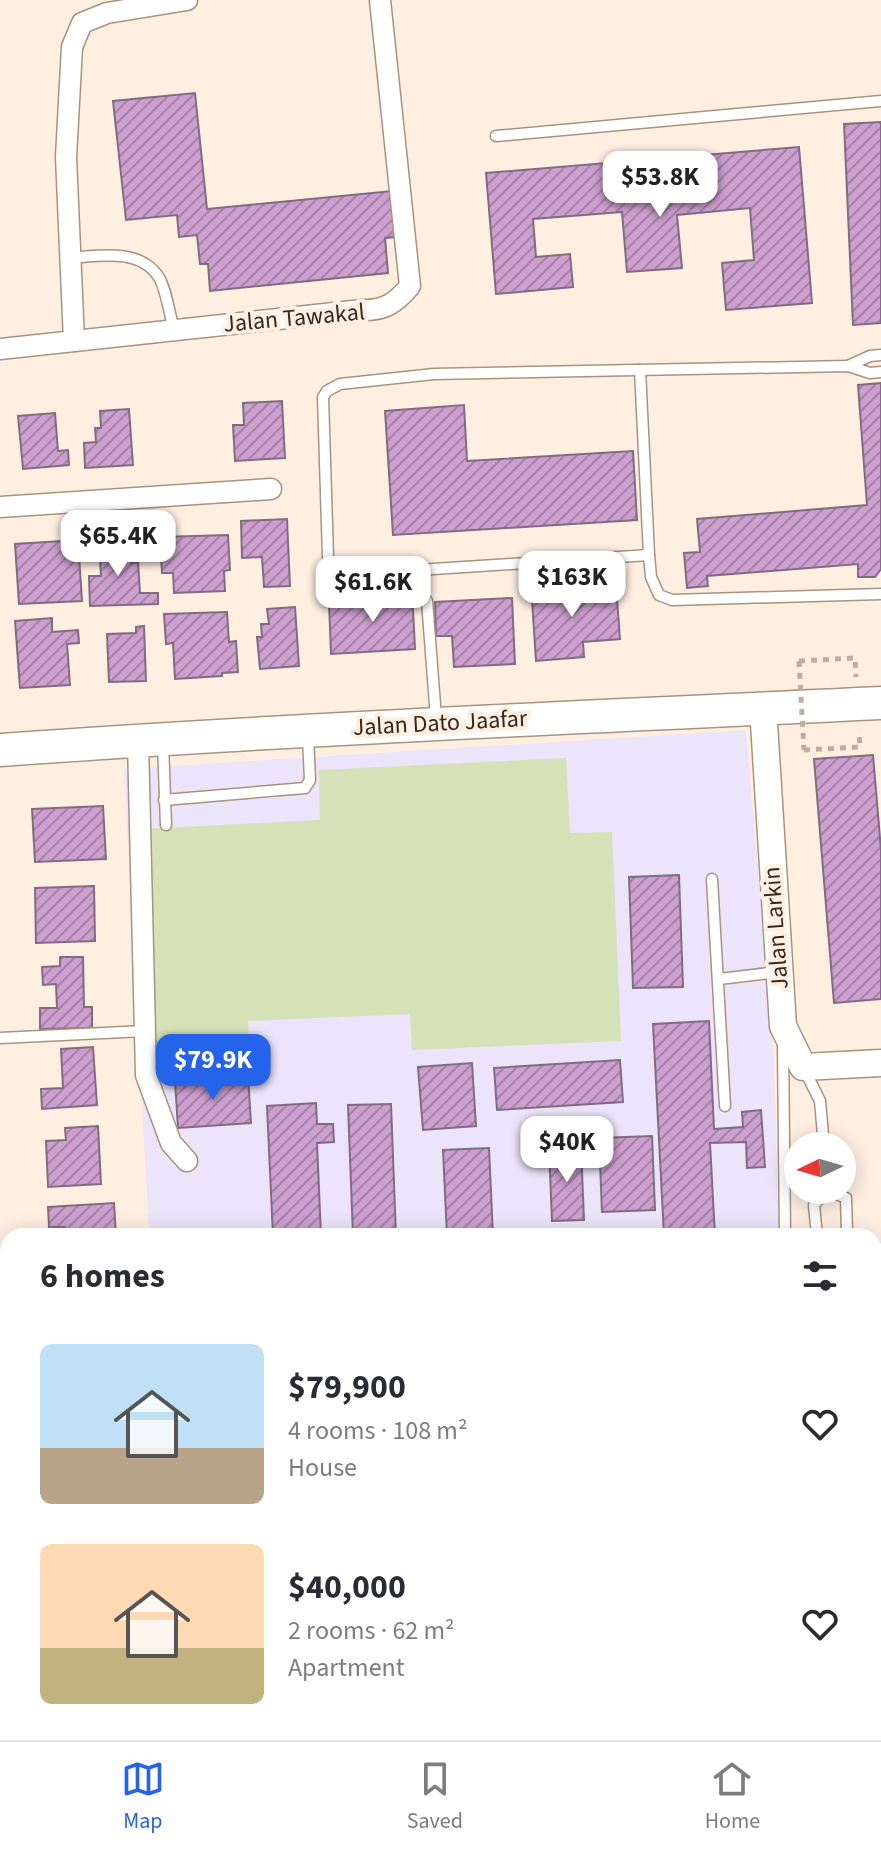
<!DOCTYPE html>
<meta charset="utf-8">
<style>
:root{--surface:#fff;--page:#f7f7f7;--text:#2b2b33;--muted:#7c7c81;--line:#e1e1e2;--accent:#2563eb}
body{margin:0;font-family:"Source Sans 3",sans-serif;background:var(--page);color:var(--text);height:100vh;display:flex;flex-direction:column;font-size:30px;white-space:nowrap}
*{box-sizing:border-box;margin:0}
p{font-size:26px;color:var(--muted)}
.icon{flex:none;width:44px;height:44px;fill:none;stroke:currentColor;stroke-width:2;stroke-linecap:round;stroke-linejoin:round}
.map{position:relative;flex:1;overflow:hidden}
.panel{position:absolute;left:0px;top:1228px;width:882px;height:512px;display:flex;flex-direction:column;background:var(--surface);border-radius:24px 24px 0 0;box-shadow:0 4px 20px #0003}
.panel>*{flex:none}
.needle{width:52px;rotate:265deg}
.tools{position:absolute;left:784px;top:1132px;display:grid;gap:16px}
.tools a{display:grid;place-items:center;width:72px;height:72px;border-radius:50%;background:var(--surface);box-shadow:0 4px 20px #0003;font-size:40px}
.price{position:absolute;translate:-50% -68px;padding:0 18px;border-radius:16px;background:#fff;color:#222;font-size:26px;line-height:52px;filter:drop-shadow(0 2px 4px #0008)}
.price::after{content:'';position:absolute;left:50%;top:48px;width:24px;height:18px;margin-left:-12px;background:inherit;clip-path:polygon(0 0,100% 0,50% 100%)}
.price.current{background:var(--accent);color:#fff}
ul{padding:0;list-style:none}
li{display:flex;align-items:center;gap:24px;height:200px;padding:0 40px}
li span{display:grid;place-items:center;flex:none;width:224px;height:160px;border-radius:12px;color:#555}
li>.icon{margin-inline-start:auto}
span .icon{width:96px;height:96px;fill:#fffc;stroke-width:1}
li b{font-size:34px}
h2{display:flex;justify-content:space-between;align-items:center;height:96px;padding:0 40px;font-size:34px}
.menu{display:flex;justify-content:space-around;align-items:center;height:112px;border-top:2px solid var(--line);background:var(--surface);font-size:22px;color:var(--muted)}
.menu a{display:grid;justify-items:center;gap:4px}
.menu .current{color:var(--accent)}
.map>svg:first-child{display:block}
</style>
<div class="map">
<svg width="881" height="1740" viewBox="0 0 881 1740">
<defs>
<pattern id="building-hatch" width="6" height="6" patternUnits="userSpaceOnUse" patternTransform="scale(2)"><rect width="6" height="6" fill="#cc9fcf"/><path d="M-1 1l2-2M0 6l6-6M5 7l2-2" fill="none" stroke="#a682a8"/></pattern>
</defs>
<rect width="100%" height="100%" fill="#feefe1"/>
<!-- education -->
<polygon fill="#ebe4fa" points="746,730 774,1058 779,1236 156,1236 149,1231 124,769"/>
<!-- green -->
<polygon fill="#d5e1b7" points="566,758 570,833 612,832 621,1041 412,1050 410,1014 248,1021 249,1055 153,1060 142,829 320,820 319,770"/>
<!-- building -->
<g fill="url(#building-hatch)" stroke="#806c81" stroke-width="2">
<polygon points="195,93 207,209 392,191 396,237 385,238 388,273 210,291 208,264 200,264 197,235 179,237 177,215 126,220 113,101"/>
<polygon points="881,122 881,323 853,325 844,124"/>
<polygon points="799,147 812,303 726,310 722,263 754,260 750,208 677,215 682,268 627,272 622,212 533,219 536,257 570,254 573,287 496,294 486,173"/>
<polygon points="881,383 881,569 875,577 858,577 858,564 707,576 708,586 687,588 684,553 700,552 697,519 867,505 858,385"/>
<polygon points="282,401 285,458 235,461 233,425 244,425 243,403"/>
<polygon points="464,405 467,461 633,451 637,520 393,535 385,411"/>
<polygon points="129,409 133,465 85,468 84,443 96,442 95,428 101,428 100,411"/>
<polygon points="55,413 58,451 68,450 69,465 23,469 18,416"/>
<polygon points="287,519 290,586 264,587 262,557 242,558 241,521"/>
<polygon points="228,535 230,570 224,571 225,591 174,593 173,573 162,573 160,537"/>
<polygon points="78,540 82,601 19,604 15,544"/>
<polygon points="130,540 131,563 138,562 140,593 158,593 158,604 90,606 89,576 101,576 99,541"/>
<polygon points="570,582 571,593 598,591 598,586 616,585 620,639 583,642 584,657 536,661 531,585"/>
<polygon points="412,590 415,649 331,654 329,603 380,600 379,591"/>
<polygon points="512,598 515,664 454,667 452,636 436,636 435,602"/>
<polygon points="295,607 299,666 260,669 257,637 262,637 261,624 269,624 267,609"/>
<polygon points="227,612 229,642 236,641 238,672 222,673 222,676 175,679 173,643 166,644 164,614"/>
<polygon points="52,618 52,632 78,630 79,643 67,644 70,685 20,688 15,621"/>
<polygon points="144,626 146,681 109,682 107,634 136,633 136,627"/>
<polygon points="873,755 881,850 881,999 834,1003 814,759"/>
<polygon points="103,806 106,859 35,862 32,809"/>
<polygon points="679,875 683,987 633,988 629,877"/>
<polygon points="94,886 95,941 36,943 35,888"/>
<polygon points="60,957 83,957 84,1007 92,1007 92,1028 40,1029 40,1008 57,1008 56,984 43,985 42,967 60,966"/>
<polygon points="709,1021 714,1129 743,1127 742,1112 761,1110 765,1167 747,1168 746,1142 710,1143 715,1236 664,1236 653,1024"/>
<polygon points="93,1047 97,1105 42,1109 41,1089 63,1088 61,1049"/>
<polygon points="620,1060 623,1102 497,1110 494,1068"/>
<polygon points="472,1063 476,1126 423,1130 418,1067"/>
<polygon points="248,1076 251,1123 178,1128 175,1081"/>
<polygon points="316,1103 317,1124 333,1124 334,1142 317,1143 321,1236 273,1236 267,1106"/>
<polygon points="391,1104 396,1236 353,1236 348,1105"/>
<polygon points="98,1126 101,1184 48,1187 46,1141 66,1140 65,1128"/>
<polygon points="652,1136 655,1210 602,1212 599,1138"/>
<polygon points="581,1146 584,1220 552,1221 549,1148"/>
<polygon points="489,1148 493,1236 447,1236 443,1150"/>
<polygon points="114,1203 116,1236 66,1236 65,1227 49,1227 48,1207"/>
<polygon points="8,1509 8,1542 0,1532 0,1515"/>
<polygon points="874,1611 881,1611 881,1740 859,1740 859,1732 874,1732"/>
<polygon points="874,1611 881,1611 881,1740 859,1740 859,1732 874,1732"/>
<polygon points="8,1660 8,1732 67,1732 57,1740 6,1740 0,1733 0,1667"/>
<polygon points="295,1732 741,1732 741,1740 294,1740"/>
<polygon points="295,1732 397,1732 396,1740 294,1740"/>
<rect x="640" y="1732" width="101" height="8"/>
</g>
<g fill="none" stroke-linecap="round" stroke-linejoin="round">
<defs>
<g id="service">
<polyline points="496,136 881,101"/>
<path d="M70,258C99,256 139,248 158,276C166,287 170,317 174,330"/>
<polyline points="848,366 870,356 881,355"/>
<polyline points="640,370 649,555 651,577 659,595 672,600 881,594"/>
<polyline points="649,555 342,575 335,571 328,557 323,397 327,391 340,384 434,374 848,366 870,373 881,372"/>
<polyline points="427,601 436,718"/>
<polyline points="163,743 166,825"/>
<polyline points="164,800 305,788 310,780 308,737"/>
<polyline points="712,879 725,1106"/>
<polyline points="719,979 778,972"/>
<polyline points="0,1038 145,1031"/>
<polyline points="783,1044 785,1236"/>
<polyline points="804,1069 820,1101 824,1146"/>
<polyline points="817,1236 814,1205 827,1190 846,1198 847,1233 844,1236"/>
<polyline points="0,1352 8,1351"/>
<polyline points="874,1499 881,1499"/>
<polyline points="267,1732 268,1740"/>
</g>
<g id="minor">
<polyline points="74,341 66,157 72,47 82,23 107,13 187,0"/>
<path d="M0,349L362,310C384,311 396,303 410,286L380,0"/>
<polyline points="0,507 271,489"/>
<polyline points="138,741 146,1075 171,1143 187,1161"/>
</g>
<polyline id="tertiary" points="763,707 783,1026 803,1067 881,1063"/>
<path id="primary" d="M0,750C293,729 587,717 881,703"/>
</defs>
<!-- service casing -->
<use href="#service" stroke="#a9937d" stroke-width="13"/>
<!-- minor casing -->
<use href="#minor" stroke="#a9937d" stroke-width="23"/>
<!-- tertiary casing -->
<use href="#tertiary" stroke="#a9937d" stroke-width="29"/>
<!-- primary casing -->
<use href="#primary" stroke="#a9937d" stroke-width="35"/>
<!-- path -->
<g stroke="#bcafa2" stroke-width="5" stroke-dasharray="6 6" stroke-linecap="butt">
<polyline points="799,661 855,658 856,677"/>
<polyline points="804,750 860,747 859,731"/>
</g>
<!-- service -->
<use href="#service" stroke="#fff" stroke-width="10"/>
<!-- minor -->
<use href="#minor" stroke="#fff" stroke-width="20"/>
<!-- tertiary -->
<use href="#tertiary" stroke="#fff" stroke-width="26"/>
<!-- primary -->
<use href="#primary" stroke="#fff" stroke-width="32"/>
<!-- path-bridge -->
<polyline stroke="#bcafa2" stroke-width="5" stroke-dasharray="6 6" stroke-linecap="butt" points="799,661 804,750"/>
</g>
<g text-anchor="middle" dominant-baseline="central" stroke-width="8" stroke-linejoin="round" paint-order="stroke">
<!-- street labels -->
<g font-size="24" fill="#322920" stroke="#feefe1">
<text transform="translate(294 318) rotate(-5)">Jalan Tawakal</text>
<text transform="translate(440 723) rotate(-3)">Jalan Dato Jaafar</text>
<text transform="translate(776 928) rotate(-94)">Jalan Larkin</text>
</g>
</g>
</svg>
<div class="tools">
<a><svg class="needle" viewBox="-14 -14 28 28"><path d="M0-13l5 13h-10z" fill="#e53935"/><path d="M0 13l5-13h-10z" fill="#7c7c81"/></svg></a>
</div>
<b class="price" style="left:660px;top:219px">$53.8K</b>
<b class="price" style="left:118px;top:578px">$65.4K</b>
<b class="price" style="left:572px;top:619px">$163K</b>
<b class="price" style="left:373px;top:624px">$61.6K</b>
<b class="price current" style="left:213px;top:1102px">$79.9K</b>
<b class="price" style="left:567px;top:1184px">$40K</b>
<section class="panel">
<h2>6 homes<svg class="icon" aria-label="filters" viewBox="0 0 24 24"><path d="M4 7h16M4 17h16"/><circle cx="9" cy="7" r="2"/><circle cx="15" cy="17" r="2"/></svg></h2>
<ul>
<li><span style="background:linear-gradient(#bfe0f5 65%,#b9a48a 0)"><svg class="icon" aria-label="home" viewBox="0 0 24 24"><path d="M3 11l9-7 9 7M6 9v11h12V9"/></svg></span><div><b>$79,900</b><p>4 rooms · 108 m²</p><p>House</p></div><svg class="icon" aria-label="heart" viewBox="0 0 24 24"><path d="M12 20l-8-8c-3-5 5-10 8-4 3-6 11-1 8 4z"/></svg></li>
<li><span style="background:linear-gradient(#ffd9b3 65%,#c2b280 0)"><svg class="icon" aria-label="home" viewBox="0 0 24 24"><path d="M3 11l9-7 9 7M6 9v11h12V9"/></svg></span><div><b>$40,000</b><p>2 rooms · 62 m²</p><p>Apartment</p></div><svg class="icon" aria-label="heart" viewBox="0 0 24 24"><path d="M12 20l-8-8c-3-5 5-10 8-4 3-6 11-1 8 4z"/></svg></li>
</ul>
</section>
</div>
<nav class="menu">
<a class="current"><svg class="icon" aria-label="map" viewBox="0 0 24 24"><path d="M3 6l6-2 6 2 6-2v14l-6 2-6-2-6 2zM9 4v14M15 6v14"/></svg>Map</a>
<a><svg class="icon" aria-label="saved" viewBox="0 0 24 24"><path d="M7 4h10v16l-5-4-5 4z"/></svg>Saved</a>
<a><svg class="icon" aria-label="home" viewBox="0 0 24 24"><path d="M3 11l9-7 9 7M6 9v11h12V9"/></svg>Home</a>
</nav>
